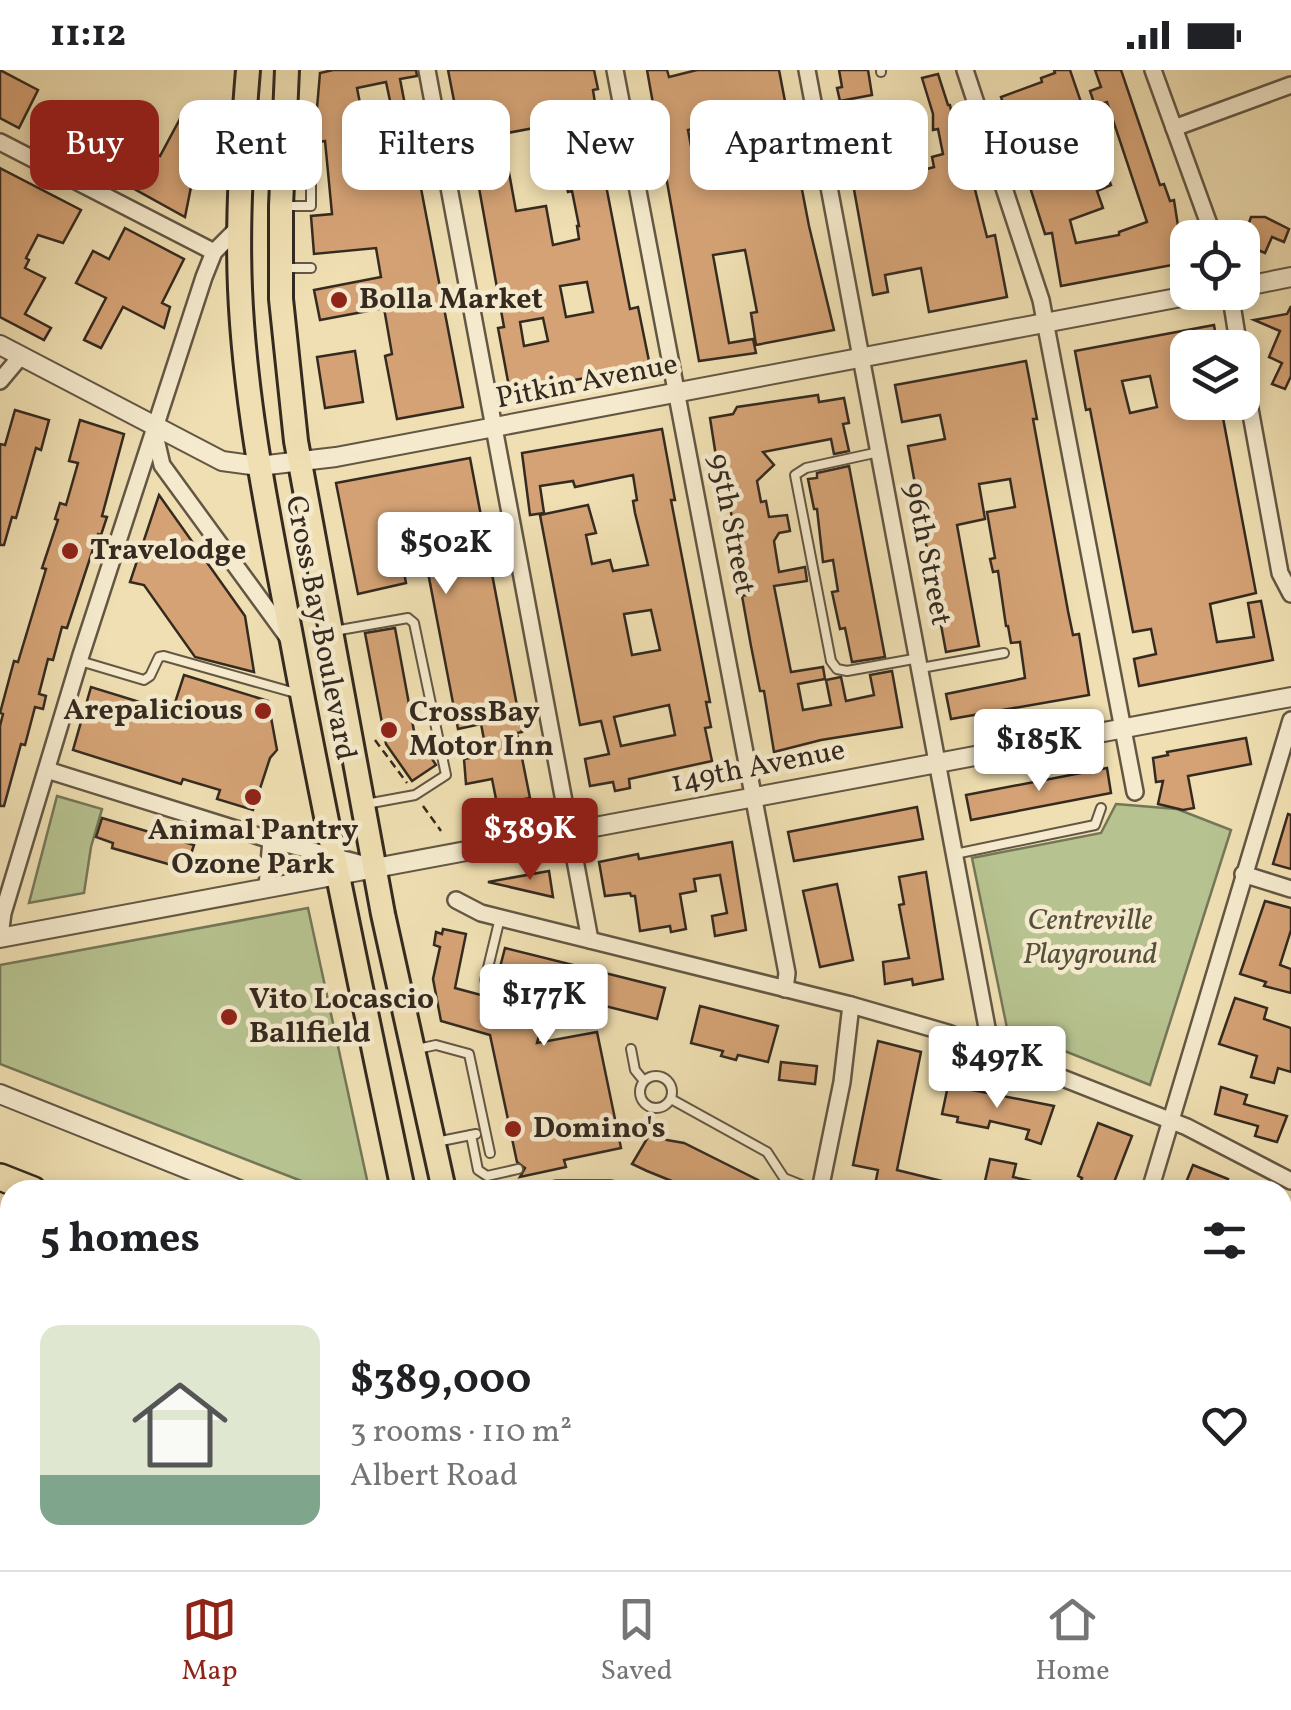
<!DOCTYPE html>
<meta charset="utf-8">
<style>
:root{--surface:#fff;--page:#f2f2f2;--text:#202124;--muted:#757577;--line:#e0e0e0;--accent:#8f2418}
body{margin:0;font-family:Vollkorn,serif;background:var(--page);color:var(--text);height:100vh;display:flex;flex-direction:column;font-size:38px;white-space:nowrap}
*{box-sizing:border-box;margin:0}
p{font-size:32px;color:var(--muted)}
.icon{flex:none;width:55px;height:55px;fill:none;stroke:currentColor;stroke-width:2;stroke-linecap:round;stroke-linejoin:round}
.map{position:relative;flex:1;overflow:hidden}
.drawer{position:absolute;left:0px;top:1110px;width:1292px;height:390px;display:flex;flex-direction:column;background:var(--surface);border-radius:30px 30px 0 0;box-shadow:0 5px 15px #0003}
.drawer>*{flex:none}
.banner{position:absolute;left:30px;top:30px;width:1232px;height:90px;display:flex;gap:20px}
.fabs{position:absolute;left:1170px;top:150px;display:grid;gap:20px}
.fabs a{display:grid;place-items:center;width:90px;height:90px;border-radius:20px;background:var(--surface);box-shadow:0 5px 15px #0003;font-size:50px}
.price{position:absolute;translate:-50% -85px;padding:0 22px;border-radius:10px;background:#fff;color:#222;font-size:32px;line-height:65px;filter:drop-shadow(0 2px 5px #0008)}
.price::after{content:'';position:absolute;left:50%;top:60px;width:30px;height:22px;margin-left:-15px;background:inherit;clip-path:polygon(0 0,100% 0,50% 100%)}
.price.current{background:var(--accent);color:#fff}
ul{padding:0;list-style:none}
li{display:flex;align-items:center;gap:30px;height:250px;padding:0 40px}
li span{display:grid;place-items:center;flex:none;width:280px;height:200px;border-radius:20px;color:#555}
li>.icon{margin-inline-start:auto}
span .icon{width:120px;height:120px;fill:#fffc;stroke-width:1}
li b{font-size:42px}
h2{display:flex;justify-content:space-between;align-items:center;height:120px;padding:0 40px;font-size:42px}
.pill{padding:0 35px;border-radius:20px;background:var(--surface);box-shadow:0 5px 15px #0003;font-size:35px;line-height:90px}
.pill.current{background:var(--accent);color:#fff}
.status{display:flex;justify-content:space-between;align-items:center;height:70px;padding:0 50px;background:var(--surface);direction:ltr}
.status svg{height:28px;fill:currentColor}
.tabs{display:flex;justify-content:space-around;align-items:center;height:140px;border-top:2px solid var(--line);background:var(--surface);font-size:28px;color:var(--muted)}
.tabs a{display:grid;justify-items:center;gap:5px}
.tabs .current{color:var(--accent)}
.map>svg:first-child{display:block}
</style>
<div class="status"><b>11:12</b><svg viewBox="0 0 49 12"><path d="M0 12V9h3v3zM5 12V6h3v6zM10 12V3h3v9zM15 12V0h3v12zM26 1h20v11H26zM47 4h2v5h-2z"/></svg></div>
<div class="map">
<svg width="1291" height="1500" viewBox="0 0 1291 1500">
<rect width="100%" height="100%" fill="#efdfb2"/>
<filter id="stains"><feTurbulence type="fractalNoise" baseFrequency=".002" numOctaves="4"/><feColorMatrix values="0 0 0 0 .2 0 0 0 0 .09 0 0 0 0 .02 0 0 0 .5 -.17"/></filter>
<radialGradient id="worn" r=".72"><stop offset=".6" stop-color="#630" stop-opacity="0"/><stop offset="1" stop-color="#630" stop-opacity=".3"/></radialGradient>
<!-- green -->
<g fill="#b6c28f" stroke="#757658" stroke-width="2.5">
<polygon points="57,726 102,739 91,777 84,823 29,833"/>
<polygon points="1116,734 1177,739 1231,760 1150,1015 1007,958 972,788 1101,763"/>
<polygon points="308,838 369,1119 317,1117 0,994 0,895"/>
<polygon points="549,1490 704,1490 719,1500 551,1500"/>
<polygon points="771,1490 922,1490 946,1500 787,1500"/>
</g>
<!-- building -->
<g fill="#d4a275" stroke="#342a20" stroke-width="2.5" fill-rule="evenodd">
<polygon points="0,0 38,20 19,58 0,48"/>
<path d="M333,0H416L417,6L400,9L463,337L397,349L385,286L392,284L384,238L320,250L314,220L381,207L376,178L314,184L311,146L332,144L325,71L314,73L320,3ZM386,12L396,59L366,64L357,18Z"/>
<path d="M448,0H594L598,19L593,20L595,33L591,34L597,69L630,239L638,237L650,296L510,322L498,258L504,257L469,62L466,63L462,45L457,46ZM550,55L552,71L557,70L568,122L572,121L579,156H577L579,169L553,175L546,136L516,141L502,64ZM587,212L593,242L566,247L560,216ZM543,248L548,271L524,276L520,252Z"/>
<path d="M647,0H667L669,7L697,0H779L809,156L834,260L756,275L751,243L757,242L745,180L713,185L729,273L753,269L756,283L699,291ZM721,54L728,85L694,92L688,60Z"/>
<polygon points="839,0 868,0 872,25 840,31 837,18 842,17"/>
<polygon points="1054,0 1070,0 1082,35 1071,40 1068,34 1041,45 1052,75 1092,64 1111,115 1097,121 1103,138 1070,150 1076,173 1119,165 1119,162 1147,152 1107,32 1095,36 1090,21 1101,17 1095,0 1121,0 1160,115 1164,114 1170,131 1174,130 1178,156 1187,154 1188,192 1061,216 1052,163 1045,164 1001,27 1042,12 1041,8 1055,3"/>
<polygon points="938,4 948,35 950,35 959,81 965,80 987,167 995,165 1007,227 929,242 921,198 885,205 888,222 873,225 846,75 879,69 887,110 934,97 932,87 943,84 938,59 933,60 933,44 922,8"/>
<polygon points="181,47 191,50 190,58 202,62 185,147 80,89 99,54 160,86"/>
<polygon points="0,98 81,140 63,173 38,165 26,188 29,190 25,198 45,208 25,244 51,258 44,270 0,247"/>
<polygon points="1251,147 1265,147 1289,159 1284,172 1272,167 1265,183 1242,173"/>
<polygon points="125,158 184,189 162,233 170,237 164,258 123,237 101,278 84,270 106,228 76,213 93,181 109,189"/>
<polygon points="1291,236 1291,306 1285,319 1272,314 1282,293 1269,287 1280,261 1254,250 1287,244"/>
<path d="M1214,255L1218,278H1188V332H1220L1256,523L1210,534L1217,572L1254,567L1248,533L1261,531L1273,590L1139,616L1134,589L1156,584L1151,559L1133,562L1090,339L1086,340L1075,281ZM1150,306L1157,337L1130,343L1122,311Z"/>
<polygon points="355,281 363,332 325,338 317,287"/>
<polygon points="1026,291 1037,349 1033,349 1068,541 1073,565 1079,564 1089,625 951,649 946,624 1025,608 1020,572 1011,573 1008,556 1006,556 998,501 993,502 990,489 995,488 987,442 1015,437 1010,409 979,414 985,449 957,455 979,576 946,582 908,376 945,369 940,345 902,352 895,315"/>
<polygon points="818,325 819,332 844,328 849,353 843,354 849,381 834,384 831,369 763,382 774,395 757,411 761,432 766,431 769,447 787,445 790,461 779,463 774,471 779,502 805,497 807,511 774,516 791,602 823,597 825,609 798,614 803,640 831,635 826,610 841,607 846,631 874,625 870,605 892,601 902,657 821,670 774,682 764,621 760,621 751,576 742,526 746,525 737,479 733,480 730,466 735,465 727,420 723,421 717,393 710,348 733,344 737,337"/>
<polygon points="15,340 49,350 41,380 36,378 16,448 12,447 4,475 0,475 0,374 5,375"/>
<polygon points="80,350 124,364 102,446 107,447 101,465 98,464 67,558 62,557 53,590 48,589 39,624 46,626 43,639 35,637 25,675 21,674 4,736 0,736 0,656 3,644 0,643 14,591 18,592 46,499 42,498 58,450 55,449 60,433 66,435 78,393 69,391"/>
<path d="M662,359L675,430H671L710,632H706L711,657L705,658L712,691L629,709L630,718L615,721L613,712L590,716L585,689L609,684L601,651L580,655L540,445L588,435L596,463L586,465L592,494L610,490L613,501L648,495L635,443L633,431L637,430L633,405L575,417L573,411L540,416L544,443L530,445L522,383ZM651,540L660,580L632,585L624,544ZM669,635L675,665L621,676L614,647Z"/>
<polygon points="470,388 522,662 517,663 530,728 497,734 492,709 466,714 464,689 487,685 481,654 458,659 421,466 398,470 406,513 358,524 336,413"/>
<polygon points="849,396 885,587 852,592 845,558 840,559 832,522 838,521 833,490 823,492 817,439 814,439 808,409 817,408 817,403"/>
<polygon points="159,425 245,546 254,602 195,587 144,515 130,512"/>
<polygon points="395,558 414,661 436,695 412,711 386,674 365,563"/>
<polygon points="184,605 268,631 277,680 270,688 253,740 217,729 220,720 183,709 181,714 73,680 91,617 172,642"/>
<polygon points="1246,668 1251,694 1188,706 1194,738 1183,740 1158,734 1163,711 1156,712 1153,688 1168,685 1167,682"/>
<polygon points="1107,698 1111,723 971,750 966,725"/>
<polygon points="917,737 923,769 794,791 788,762"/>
<polygon points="1288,744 1291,745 1291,799 1273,794"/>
<polygon points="102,748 194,775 189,790 179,788 175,796 112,778 113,773 96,767"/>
<polygon points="732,772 746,860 715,866 712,846 727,843 720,805 694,809 696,821 680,824 686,859 671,862 670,856 640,861 635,826 631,826 630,823 605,826 599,792 638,784 639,789"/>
<polygon points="549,801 553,827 488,812"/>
<polygon points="926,802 943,909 913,915 912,909 885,914 883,892 909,888 899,835 904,834 899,807"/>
<polygon points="837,814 853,890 820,897 803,821"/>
<polygon points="1265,831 1291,838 1291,860 1280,895 1291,899 1291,923 1264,916 1266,912 1240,904"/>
<polygon points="443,859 466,864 455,918 492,928 505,878 665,918 657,949 581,930 545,944 537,973 597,962 621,1078 564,1090 566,1097 520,1107 525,1098 517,1092 490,965 441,951 433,909 440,877 434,875 436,862 442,864"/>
<polygon points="1235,928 1267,938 1264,949 1291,958 1291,1002 1278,998 1274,1013 1251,1007 1257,986 1219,974"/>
<polygon points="700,936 778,956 768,992 738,985 736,990 721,986 723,981 691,973"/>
<polygon points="878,971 921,982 897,1100 958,1115 957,1120 874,1120 878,1100 853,1095"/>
<polygon points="781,992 817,996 815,1014 779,1010"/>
<polygon points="949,1011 968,1015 967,1019 1054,1036 1041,1074 1026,1069 1029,1060 990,1051 988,1058 957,1052 958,1047 942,1044"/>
<polygon points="1221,1017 1247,1025 1244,1034 1287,1046 1277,1072 1255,1066 1258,1056 1215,1044"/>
<polygon points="1098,1053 1132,1066 1111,1120 1078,1120 1082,1108 1078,1106"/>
<polygon points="651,1062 667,1070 684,1073 758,1110 753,1120 694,1120 647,1101 632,1094"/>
<polygon points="990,1089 1016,1094 1013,1107 1045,1114 1044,1120 983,1120"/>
<polygon points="1193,1095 1228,1109 1224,1120 1183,1120"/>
</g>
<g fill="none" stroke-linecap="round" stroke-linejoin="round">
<defs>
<g id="service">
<polyline points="881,0 881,2"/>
<polyline points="284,88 311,88 311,136 285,136"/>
<polyline points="285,198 311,198"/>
<polyline points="879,382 806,398 795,405 831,591 837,599 847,601 919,588"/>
<polyline points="334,561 408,548 414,553 446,705 415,725 366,734"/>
<polyline points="80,591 144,610 150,606 159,587 164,586 299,624"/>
<polyline points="921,598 1004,583"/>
<polyline points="955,784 1095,755 1101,738"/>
<polyline points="485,910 500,848"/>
<polyline points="417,979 436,975 469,984 490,1083"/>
<polyline points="631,979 635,1000 644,1011"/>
<circle cx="656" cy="1022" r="16"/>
<polyline points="671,1029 767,1082 784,1108 814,1120"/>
<polyline points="471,1065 478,1100 487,1106 518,1099"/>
<polyline points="436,1072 476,1064"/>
</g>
<g id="minor">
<polyline points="427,0 590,870"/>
<polyline points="615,0 787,903 785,919"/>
<polyline points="807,0 991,979"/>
<polyline points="965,0 1041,230 1135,722"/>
<polyline points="1153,0 1214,168"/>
<polyline points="1174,58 1291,15"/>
<polyline points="0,72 214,182"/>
<polyline points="1230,222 1239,278"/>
<polyline points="1242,295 1280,503 1291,524"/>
<polyline points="0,311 21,286"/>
<polyline points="155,365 162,395 289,569"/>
<polyline points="47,700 271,770 374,797"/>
<polyline points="1243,804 1291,819"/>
<polyline points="267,817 271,770"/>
<polyline points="456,830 481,843 851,935 948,963 1187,1057 1291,1111"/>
<polyline points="0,866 3,843 81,585 204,207 214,182 239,157"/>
<polyline points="820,1120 842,1012 851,935"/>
<polyline points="1150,1120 1291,650"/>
<polyline points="1282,1409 1291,1393"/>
<polyline points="1249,1490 1287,1500"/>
</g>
<g id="tertiary">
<polyline points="1242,217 1291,207"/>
<polyline points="0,275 222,391 259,396 336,387 1208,222"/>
<polyline points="0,868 1291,627"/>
<polyline points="0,1024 240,1120"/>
<polyline points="557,1120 610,1120"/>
<polyline points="0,1219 10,1223"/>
</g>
<g id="primary">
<path d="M248,0C242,73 237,146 240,219C245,338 270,455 292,571C326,755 365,937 403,1120"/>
<polyline points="287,0 281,136 281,229 296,371 383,844 444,1120"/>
<polyline points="481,1490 483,1500"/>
<polyline points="522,1490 524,1500"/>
</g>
<g id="trunk">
<polyline points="0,1107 33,1120"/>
<polyline points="0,1169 10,1172"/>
<polyline points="754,1490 768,1500"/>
<polyline points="994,1490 1024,1500"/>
</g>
<polyline id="motorway" points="945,1490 971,1500"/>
</defs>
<!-- service casing -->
<use href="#service" stroke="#635744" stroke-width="12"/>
<!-- minor casing -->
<use href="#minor" stroke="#635744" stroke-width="20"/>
<!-- tertiary casing -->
<use href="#tertiary" stroke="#635744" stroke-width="22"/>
<!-- primary casing -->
<use href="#primary" stroke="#342a20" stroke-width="28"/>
<!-- trunk casing -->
<use href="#trunk" stroke="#342a20" stroke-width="30"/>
<!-- motorway casing -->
<use href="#motorway" stroke="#342a20" stroke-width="32"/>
<!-- path -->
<g stroke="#342a20" stroke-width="2.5" stroke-dasharray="8 5" stroke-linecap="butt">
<polyline points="375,670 407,713"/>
<polyline points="423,736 441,761"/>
<polyline points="0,1342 10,1351"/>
<polyline points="0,1410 10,1421"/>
</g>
<!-- service -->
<use href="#service" stroke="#f5eacd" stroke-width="8"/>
<!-- minor -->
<use href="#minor" stroke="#f5eacd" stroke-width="15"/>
<!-- tertiary -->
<use href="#tertiary" stroke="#f5eacd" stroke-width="18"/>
<!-- primary -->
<use href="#primary" stroke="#efdfb2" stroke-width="22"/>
<!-- trunk -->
<use href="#trunk" stroke="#efdfb2" stroke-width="25"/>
<!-- motorway -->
<use href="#motorway" stroke="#efdfb2" stroke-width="28"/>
</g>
<!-- markers -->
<g fill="#8f2418" stroke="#f5eacd" stroke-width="4">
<circle cx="339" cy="230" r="10"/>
<circle cx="70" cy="481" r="10"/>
<circle cx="263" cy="641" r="10"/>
<circle cx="389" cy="660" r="10"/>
<circle cx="253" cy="727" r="10"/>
<circle cx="229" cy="947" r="10"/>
<circle cx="513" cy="1059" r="10"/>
</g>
<g text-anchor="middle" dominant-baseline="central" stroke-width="9" stroke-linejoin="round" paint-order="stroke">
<!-- poi labels -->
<g font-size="30" font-weight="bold" fill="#342a20" stroke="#f5eacd" text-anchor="start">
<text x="359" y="230">Bolla Market</text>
<text x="90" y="481">Travelodge</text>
<text x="243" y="641" text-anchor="end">Arepalicious</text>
<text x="409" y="643">CrossBay<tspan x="409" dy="34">Motor Inn</tspan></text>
<text x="253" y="761" text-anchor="middle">Animal Pantry<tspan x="253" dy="34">Ozone Park</tspan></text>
<text x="249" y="930">Vito Locascio<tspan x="249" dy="34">Ballfield</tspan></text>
<text x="533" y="1059">Domino's</text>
</g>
<!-- street labels -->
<g font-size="30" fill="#342a20" stroke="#f5eacd">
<text transform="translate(587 312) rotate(-11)">Pitkin Avenue</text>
<text transform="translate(731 454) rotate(79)">95th Street</text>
<text transform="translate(927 484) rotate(79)">96th Street</text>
<text transform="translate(320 558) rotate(79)">Cross Bay Boulevard</text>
<text transform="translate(758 697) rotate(-11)">149th Avenue</text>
</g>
<!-- park labels -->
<g font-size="30" font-style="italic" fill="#54503c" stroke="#f5eacd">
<text x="1090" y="851">Centreville<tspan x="1090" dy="34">Playground</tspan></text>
</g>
</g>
<rect width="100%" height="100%" filter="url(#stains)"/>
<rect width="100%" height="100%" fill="url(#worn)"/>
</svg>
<div class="fabs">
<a><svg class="icon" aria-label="locate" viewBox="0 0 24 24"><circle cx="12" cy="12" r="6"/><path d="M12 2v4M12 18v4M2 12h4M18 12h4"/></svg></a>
<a><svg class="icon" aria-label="layers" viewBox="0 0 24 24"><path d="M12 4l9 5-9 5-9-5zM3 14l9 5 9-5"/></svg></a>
</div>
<b class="price" style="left:446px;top:527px">$502K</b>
<b class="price" style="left:1039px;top:724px">$185K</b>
<b class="price current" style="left:530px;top:813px">$389K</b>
<b class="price" style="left:544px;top:979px">$177K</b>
<b class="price" style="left:997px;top:1041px">$497K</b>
<div class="banner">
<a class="pill current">Buy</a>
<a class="pill">Rent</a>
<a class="pill">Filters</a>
<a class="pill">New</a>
<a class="pill">Apartment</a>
<a class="pill">House</a>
</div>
<section class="drawer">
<h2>5 homes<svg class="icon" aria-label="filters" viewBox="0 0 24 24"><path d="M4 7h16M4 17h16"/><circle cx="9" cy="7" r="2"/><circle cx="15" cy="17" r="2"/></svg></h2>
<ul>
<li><span style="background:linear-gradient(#dfe7d0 75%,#7fa58c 0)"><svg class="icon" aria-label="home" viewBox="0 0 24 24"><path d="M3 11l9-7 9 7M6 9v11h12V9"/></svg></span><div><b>$389,000</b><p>3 rooms · 110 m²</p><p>Albert Road</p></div><svg class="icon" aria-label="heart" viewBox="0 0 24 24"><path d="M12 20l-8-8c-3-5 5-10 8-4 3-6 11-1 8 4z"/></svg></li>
</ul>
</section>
</div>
<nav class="tabs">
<a class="current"><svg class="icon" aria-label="map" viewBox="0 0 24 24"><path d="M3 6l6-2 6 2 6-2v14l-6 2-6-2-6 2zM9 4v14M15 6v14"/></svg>Map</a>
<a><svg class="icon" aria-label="saved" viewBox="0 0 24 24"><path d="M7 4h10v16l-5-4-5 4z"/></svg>Saved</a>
<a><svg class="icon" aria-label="home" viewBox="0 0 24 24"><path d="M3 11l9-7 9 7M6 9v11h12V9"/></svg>Home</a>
</nav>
